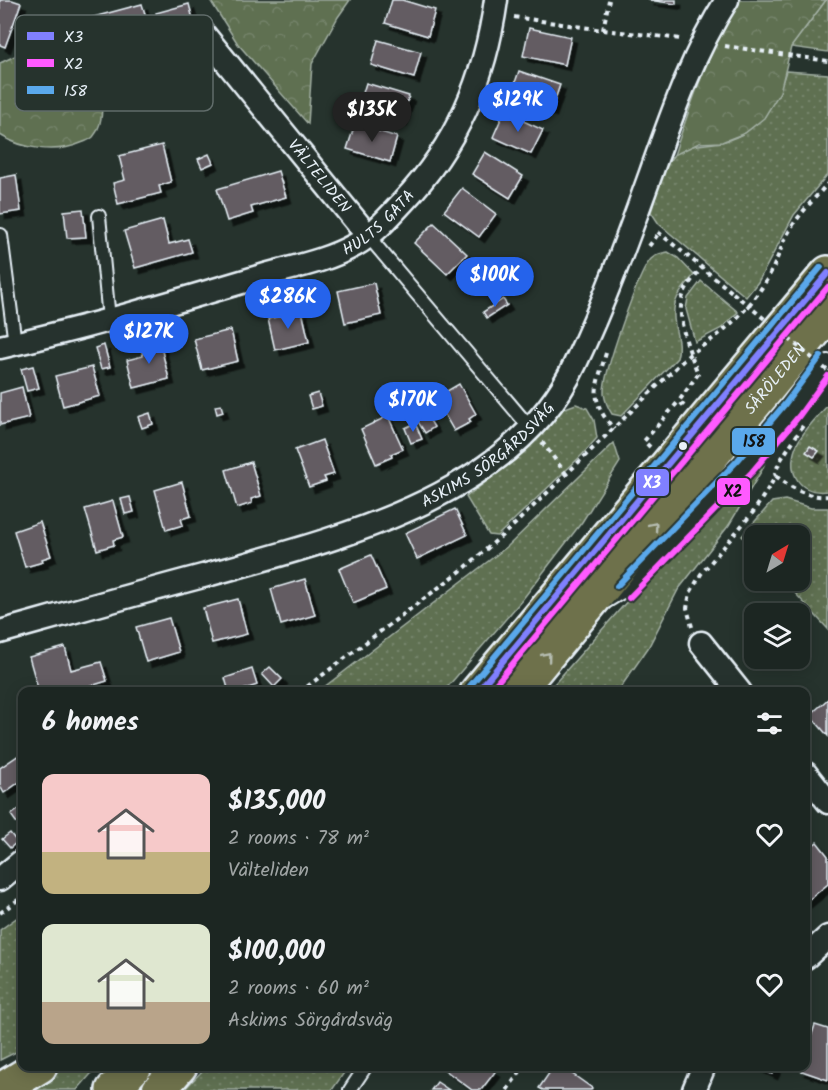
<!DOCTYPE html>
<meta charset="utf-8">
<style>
:root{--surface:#1c2622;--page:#29322f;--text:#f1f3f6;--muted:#a0a5a5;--line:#3a4340;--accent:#2563eb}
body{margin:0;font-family:Kalam,sans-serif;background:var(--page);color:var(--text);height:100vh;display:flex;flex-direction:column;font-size:22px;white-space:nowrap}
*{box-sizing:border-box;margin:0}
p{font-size:20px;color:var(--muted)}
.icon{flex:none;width:33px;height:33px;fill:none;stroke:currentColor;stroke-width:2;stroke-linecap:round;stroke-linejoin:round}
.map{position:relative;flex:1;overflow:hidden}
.side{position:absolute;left:18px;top:687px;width:792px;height:384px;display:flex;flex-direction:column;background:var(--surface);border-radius:12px;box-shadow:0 3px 15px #0003,0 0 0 2px var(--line)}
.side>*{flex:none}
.needle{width:39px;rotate:38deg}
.fabs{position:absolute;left:744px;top:525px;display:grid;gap:12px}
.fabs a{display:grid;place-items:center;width:66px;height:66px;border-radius:12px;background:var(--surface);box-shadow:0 3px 15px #0003,0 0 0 2px var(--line);font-size:30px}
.price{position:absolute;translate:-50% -51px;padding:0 14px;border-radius:21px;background:var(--accent);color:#fff;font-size:20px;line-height:39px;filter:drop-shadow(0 2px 3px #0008)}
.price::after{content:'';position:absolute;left:50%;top:36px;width:18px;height:14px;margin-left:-9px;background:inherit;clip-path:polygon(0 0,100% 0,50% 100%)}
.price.active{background:#222;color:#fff}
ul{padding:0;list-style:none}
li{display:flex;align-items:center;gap:18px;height:150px;padding:0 24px}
li span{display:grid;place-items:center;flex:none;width:168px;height:120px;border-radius:12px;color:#555}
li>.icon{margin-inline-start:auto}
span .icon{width:72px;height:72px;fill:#fffc;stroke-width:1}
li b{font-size:26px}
h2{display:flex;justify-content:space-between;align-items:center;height:72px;padding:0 24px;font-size:26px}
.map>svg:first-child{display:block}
</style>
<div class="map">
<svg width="828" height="1090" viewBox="0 0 828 1090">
<defs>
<pattern id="grass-dots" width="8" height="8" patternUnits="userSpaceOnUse" patternTransform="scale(1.5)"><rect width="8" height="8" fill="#5e6f51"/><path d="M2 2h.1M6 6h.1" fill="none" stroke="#75846b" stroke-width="1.8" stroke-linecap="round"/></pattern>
<pattern id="forest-crowns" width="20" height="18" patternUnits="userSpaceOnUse" patternTransform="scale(1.5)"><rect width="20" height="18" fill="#5e6f51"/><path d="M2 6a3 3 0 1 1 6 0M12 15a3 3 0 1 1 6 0" fill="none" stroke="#75846b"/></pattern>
<filter id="shadow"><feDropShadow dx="5.5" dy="5.5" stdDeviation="0" flood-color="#0009"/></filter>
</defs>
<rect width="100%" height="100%" fill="#26332d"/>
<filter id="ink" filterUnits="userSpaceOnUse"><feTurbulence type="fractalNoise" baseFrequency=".0167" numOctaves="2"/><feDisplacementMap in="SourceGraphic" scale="12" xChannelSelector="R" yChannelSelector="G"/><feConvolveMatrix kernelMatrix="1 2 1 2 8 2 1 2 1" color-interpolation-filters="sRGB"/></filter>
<g filter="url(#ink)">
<!-- grass -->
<g fill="url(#grass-dots)" stroke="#a3b0a4" stroke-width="1.5">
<polygon points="826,0 828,0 828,52 791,47"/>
<path d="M786,71L828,74V174L794,215L758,282L746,297L659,224L651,212C657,194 661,171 673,156C684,143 707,145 721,142C758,134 776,104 786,71Z"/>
<path d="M668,252L678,258L694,275C686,285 675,296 674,309C672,327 682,341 677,358L621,416L612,414C608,408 605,401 604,393C603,374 639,271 651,259C656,254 662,253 668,252Z"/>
<polygon points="701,281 738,312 722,328 695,342 686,309 688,298"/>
<polygon points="576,404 587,408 594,420 597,438 582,455 497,536 489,535 466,497 515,460 541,434 560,410"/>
<path d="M828,405V491C796,495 785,468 798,442C805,429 818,416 828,405Z"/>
<polygon points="614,443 620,462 582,522 522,600 444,691 319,691 508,546"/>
<polygon points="763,461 765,463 762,470 729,525 678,590 648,648 618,691 548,691 660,564 758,462"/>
<polygon points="785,500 811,508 828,508 828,629 784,581 800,580 800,536 754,536 754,549 742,536 772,502"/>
<polygon points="22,914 22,1049 0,1060 0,930"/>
<polygon points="64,1067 97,1067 77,1090 25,1090"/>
<polygon points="206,1067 206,1066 348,1067 332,1090 184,1090"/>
</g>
<!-- forest -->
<g fill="url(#forest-crowns)" stroke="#a3b0a4" stroke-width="1.5">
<polygon points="210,0 350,0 338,17 312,64 308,124 238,44"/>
<path d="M740,0H826L791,47L780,92L764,118L745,133L722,142L699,143L674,155C692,101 709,48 740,0Z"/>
<path d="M48,47C80,58 103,68 102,106C102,116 100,129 93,137C90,140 84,142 81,143C56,154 22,149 0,135V63L32,48Z"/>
</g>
<!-- building -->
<g fill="#635b62" stroke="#e8f1f8" stroke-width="1.5" filter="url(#shadow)">
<polygon points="0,0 12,0 21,3 5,47 0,45"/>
<polygon points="392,0 402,0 435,10 428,36 385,23"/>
<polygon points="648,0 676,0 676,4"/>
<polygon points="142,4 152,37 95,53 86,19"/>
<polygon points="189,4 194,23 162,32 156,13"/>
<polygon points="529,28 571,37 565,65 523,56"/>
<polygon points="378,40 421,52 414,78 371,65"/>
<polygon points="519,71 560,85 551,111 510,97"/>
<polygon points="366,83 409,96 401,121 358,109"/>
<polygon points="504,112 543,130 531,154 493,137"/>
<polygon points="355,124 397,137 390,162 347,149"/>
<polygon points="162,145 171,182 159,186 161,193 118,204 113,183 125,180 119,156"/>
<polygon points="485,152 523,176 510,198 472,174"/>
<polygon points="209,154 213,163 202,168 198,159"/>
<polygon points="278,171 286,197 251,207 253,213 227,221 217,189"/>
<polygon points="16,175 21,211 0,214 0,178"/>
<polygon points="462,188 496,214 479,237 444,211"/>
<polygon points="83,209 86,237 67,238 64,211"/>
<polygon points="163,220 169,244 188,239 192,252 135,268 124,231"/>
<polygon points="434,223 467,254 447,274 414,243"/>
<polygon points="374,283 381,315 345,323 338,291"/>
<polygon points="503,299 507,305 487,318 483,312"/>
<polygon points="302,311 309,342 275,350 268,319"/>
<polygon points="231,330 238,361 202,370 194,339"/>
<polygon points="159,339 169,379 134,388 127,360 143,356 140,344"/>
<polygon points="104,345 110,367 101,369 95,348"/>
<polygon points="33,366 39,388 27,391 21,369"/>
<polygon points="92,367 100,396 63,406 55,376"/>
<polygon points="459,384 476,414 469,419 471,422 454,431 435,398"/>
<polygon points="22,387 29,418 0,425 0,393"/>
<polygon points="318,393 322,406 312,409 308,396"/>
<polygon points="221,405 223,412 217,414 215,406"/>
<polygon points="421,406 434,427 425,433 412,412"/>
<polygon points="150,413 153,424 142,428 138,417"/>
<polygon points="388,416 403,449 391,454 392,457 376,464 361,429"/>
<polygon points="415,423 422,439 411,443 405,428"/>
<polygon points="322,440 334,474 324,477 326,481 309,487 295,450"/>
<polygon points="810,446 819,451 814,457 806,452"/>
<polygon points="251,462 261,496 251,499 252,503 237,508 226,470"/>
<polygon points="182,482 191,516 181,519 183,525 166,530 155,490"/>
<polygon points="130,497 134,512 125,514 121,499"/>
<polygon points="113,501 123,537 113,540 114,545 97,550 85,509"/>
<polygon points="455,509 467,535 417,559 405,533"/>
<polygon points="40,522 51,556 42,559 43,562 25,567 14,531"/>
<polygon points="371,555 386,589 353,603 339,569"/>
<polygon points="305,579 315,615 281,625 271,589"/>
<polygon points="238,599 247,634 212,643 203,608"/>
<polygon points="169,618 179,652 146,662 136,627"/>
<polygon points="754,631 754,647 747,638"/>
<polygon points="65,647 71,670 101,662 107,681 71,692 57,692 55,687 39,692 29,657"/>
<polygon points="270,667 282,679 274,687 262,674"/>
<polygon points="252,669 257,685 237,692 229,692 225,678"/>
<polygon points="828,699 828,736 810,715"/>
<polygon points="22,753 22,780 4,793 0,786 0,768"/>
<polygon points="22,807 22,823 19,826 11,815"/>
<polygon points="10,833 17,842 10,848 2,839"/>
<polygon points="817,842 828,856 828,884 806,902 806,875 808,873 806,870 806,851"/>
<polygon points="815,1025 828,1029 828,1080 799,1070 801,1066 806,1066 806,1052"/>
<polygon points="447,1066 487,1066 495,1072 481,1090 472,1090 445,1070"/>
<polygon points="554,1066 561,1066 592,1088 591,1090 543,1090 539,1088"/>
<polygon points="756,1066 776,1066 772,1074"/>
<polygon points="437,1082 449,1090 431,1090"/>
</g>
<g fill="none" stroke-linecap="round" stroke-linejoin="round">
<defs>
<g id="service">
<polyline points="99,216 109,319"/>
<polyline points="1,235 15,344"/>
<polyline points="368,236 531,429"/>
<polyline points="606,602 624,591 745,466 792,410 828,361"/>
<polyline points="350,1090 366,1066"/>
</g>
<g id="minor">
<path id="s1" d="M202,32L368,236"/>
<path id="s2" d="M0,347C86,328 171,303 255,278C288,268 325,262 355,245C373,235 388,218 402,203C457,145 485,79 496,0"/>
<path id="s3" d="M0,632C68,613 135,594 203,576C333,540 513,498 575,364C604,303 628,237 651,173C672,114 693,53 727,0"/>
<polyline points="701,643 740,692"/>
<polyline points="806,774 828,802"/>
<polyline points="0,879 22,861"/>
<polyline points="806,957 828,937"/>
<polyline points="694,1090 704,1066"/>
</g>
<g id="primary">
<polyline points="477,692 828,273"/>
<path id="s4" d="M517,692L828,315"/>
<polyline points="1,1090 40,1066"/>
<polyline points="113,1090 135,1066"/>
<polyline points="159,1090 180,1066"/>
</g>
</defs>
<!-- service casing -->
<use href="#service" stroke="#e8f1f8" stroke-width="16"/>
<!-- minor casing -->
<use href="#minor" stroke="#e8f1f8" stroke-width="27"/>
<!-- primary casing -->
<use href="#primary" stroke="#e8f1f8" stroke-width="38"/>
<!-- path -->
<g stroke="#e8f1f8" stroke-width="4" stroke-dasharray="4.5 4.5" stroke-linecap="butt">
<polyline points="514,17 603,30 682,39"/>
<polyline points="603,30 609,0"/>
<polyline points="725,46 828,61"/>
<polyline points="658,232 733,293"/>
<polyline points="649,246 659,233"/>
<path d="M606,353C596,388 588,399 614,429"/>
<path d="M684,406L679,401L698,374C690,352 673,314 685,291C689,283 696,275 702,268"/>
<polyline points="542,442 566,474"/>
<polyline points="650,447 644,441 679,401"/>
<path d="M776,476C791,488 808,498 828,496"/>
<polyline points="692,627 687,608 690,593 701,574 754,511 776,476 775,473 780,461 804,424"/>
<path d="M300,692L466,567L515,524L690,354C726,332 754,306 773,268C780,252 785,236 795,222C805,208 817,196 828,183"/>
<polyline points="0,913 22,897"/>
<polyline points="507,1090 524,1066"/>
</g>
<!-- service -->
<use href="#service" stroke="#26332d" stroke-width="12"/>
<!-- minor -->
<use href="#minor" stroke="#26332d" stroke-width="22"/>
<!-- primary -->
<use href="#primary" stroke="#6e714b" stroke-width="33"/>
<!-- path-bridge -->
<polyline stroke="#e8f1f8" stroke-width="4" stroke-dasharray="4.5 4.5" stroke-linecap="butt" points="733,293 828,371"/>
<defs>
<polyline id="bus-1" points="477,692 828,273"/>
<g id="bus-2">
<polyline points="629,598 752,472 799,416 828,376"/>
<polyline points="489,692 828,287"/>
</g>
<g id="bus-3">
<polyline points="617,586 738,460 785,404 821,356"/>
<polyline points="470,686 821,267"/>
</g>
</defs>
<!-- bus-1 casing -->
<use href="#bus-1" stroke="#26332d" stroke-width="10"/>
<!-- bus-2 casing -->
<use href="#bus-2" stroke="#26332d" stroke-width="10"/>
<!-- bus-3 casing -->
<use href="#bus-3" stroke="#26332d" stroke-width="10"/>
<!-- bus-1 -->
<use href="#bus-1" stroke="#8080ff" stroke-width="6"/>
<!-- bus-2 -->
<use href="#bus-2" stroke="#ff5aff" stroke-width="6"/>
<!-- bus-3 -->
<use href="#bus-3" stroke="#5aa8eb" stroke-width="6"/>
</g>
<!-- one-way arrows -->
<defs><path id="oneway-chevron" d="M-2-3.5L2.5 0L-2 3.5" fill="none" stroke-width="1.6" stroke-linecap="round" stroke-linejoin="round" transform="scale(1.5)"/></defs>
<g stroke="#b7beb3">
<use href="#oneway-chevron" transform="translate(654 526) rotate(-50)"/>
<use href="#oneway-chevron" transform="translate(547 656) rotate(-50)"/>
</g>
</g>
<!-- markers -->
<circle fill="#e8f1f8" stroke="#26332d" stroke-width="2" cx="683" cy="446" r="5"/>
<g text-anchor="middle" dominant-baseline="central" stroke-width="5" stroke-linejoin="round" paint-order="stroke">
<!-- street labels -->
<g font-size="16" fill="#e8f1f8" stroke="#26332d">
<text stroke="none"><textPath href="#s1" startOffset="186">VÄLTELIDEN</textPath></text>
<text stroke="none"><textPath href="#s2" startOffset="402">HULTS GATA</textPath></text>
<text stroke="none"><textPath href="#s4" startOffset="406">SÄRÖLEDEN</textPath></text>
<text stroke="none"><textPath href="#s3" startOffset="524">ASKIMS SÖRGÅRDSVÄG</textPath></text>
</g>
</g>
<!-- legend -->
<rect x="15" y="15" width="198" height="96" rx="9" fill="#26332d" stroke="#606c6a" stroke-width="1.5"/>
<rect x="27" y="32" width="27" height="8" fill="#8080ff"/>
<rect x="27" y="59" width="27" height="8" fill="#ff5aff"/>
<rect x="27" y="86" width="27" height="8" fill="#5aa8eb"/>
<g font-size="16" fill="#e8f1f8">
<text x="64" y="42">X3</text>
<text x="64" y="69">X2</text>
<text x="64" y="96">158</text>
</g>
<g stroke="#26332d" stroke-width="2">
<rect x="731" y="427" width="45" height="29" rx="6" fill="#5aa8eb"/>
<rect x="635" y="468" width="35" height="29" rx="6" fill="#8080ff"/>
<rect x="716" y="477" width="35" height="29" rx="6" fill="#ff5aff"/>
</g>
<g font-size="16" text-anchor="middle" font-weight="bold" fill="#fff">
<text x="652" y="488">X3</text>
</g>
<g font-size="16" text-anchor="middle" font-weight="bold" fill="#111">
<text x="754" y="447">158</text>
<text x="733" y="497">X2</text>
</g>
</svg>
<div class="fabs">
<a><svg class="needle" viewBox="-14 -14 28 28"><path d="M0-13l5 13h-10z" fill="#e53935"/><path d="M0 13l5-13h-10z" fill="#a0a5a5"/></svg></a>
<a><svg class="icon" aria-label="layers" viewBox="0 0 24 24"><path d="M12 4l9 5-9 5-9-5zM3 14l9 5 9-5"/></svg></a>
</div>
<b class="price" style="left:518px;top:133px">$129K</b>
<b class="price active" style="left:372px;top:143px">$135K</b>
<b class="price" style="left:495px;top:308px">$100K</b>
<b class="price" style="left:288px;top:330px">$286K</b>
<b class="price" style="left:149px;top:365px">$127K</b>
<b class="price" style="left:413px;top:433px">$170K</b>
<section class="side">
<h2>6 homes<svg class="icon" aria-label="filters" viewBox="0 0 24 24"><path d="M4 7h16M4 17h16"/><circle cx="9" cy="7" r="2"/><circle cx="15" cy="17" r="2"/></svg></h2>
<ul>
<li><span style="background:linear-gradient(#f6c9c9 65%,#c2b280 0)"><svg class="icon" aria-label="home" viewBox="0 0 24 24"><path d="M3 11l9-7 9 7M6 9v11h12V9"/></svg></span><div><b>$135,000</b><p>2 rooms · 78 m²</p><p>Välteliden</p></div><svg class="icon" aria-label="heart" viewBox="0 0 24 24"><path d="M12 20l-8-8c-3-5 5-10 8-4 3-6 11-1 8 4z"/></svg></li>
<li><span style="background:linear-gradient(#dfe7d0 65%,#b9a48a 0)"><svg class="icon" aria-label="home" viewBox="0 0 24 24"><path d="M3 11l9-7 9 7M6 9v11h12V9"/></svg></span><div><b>$100,000</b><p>2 rooms · 60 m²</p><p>Askims Sörgårdsväg</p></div><svg class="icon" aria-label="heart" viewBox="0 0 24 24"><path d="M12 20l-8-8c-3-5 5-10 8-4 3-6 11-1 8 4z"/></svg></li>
</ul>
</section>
</div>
